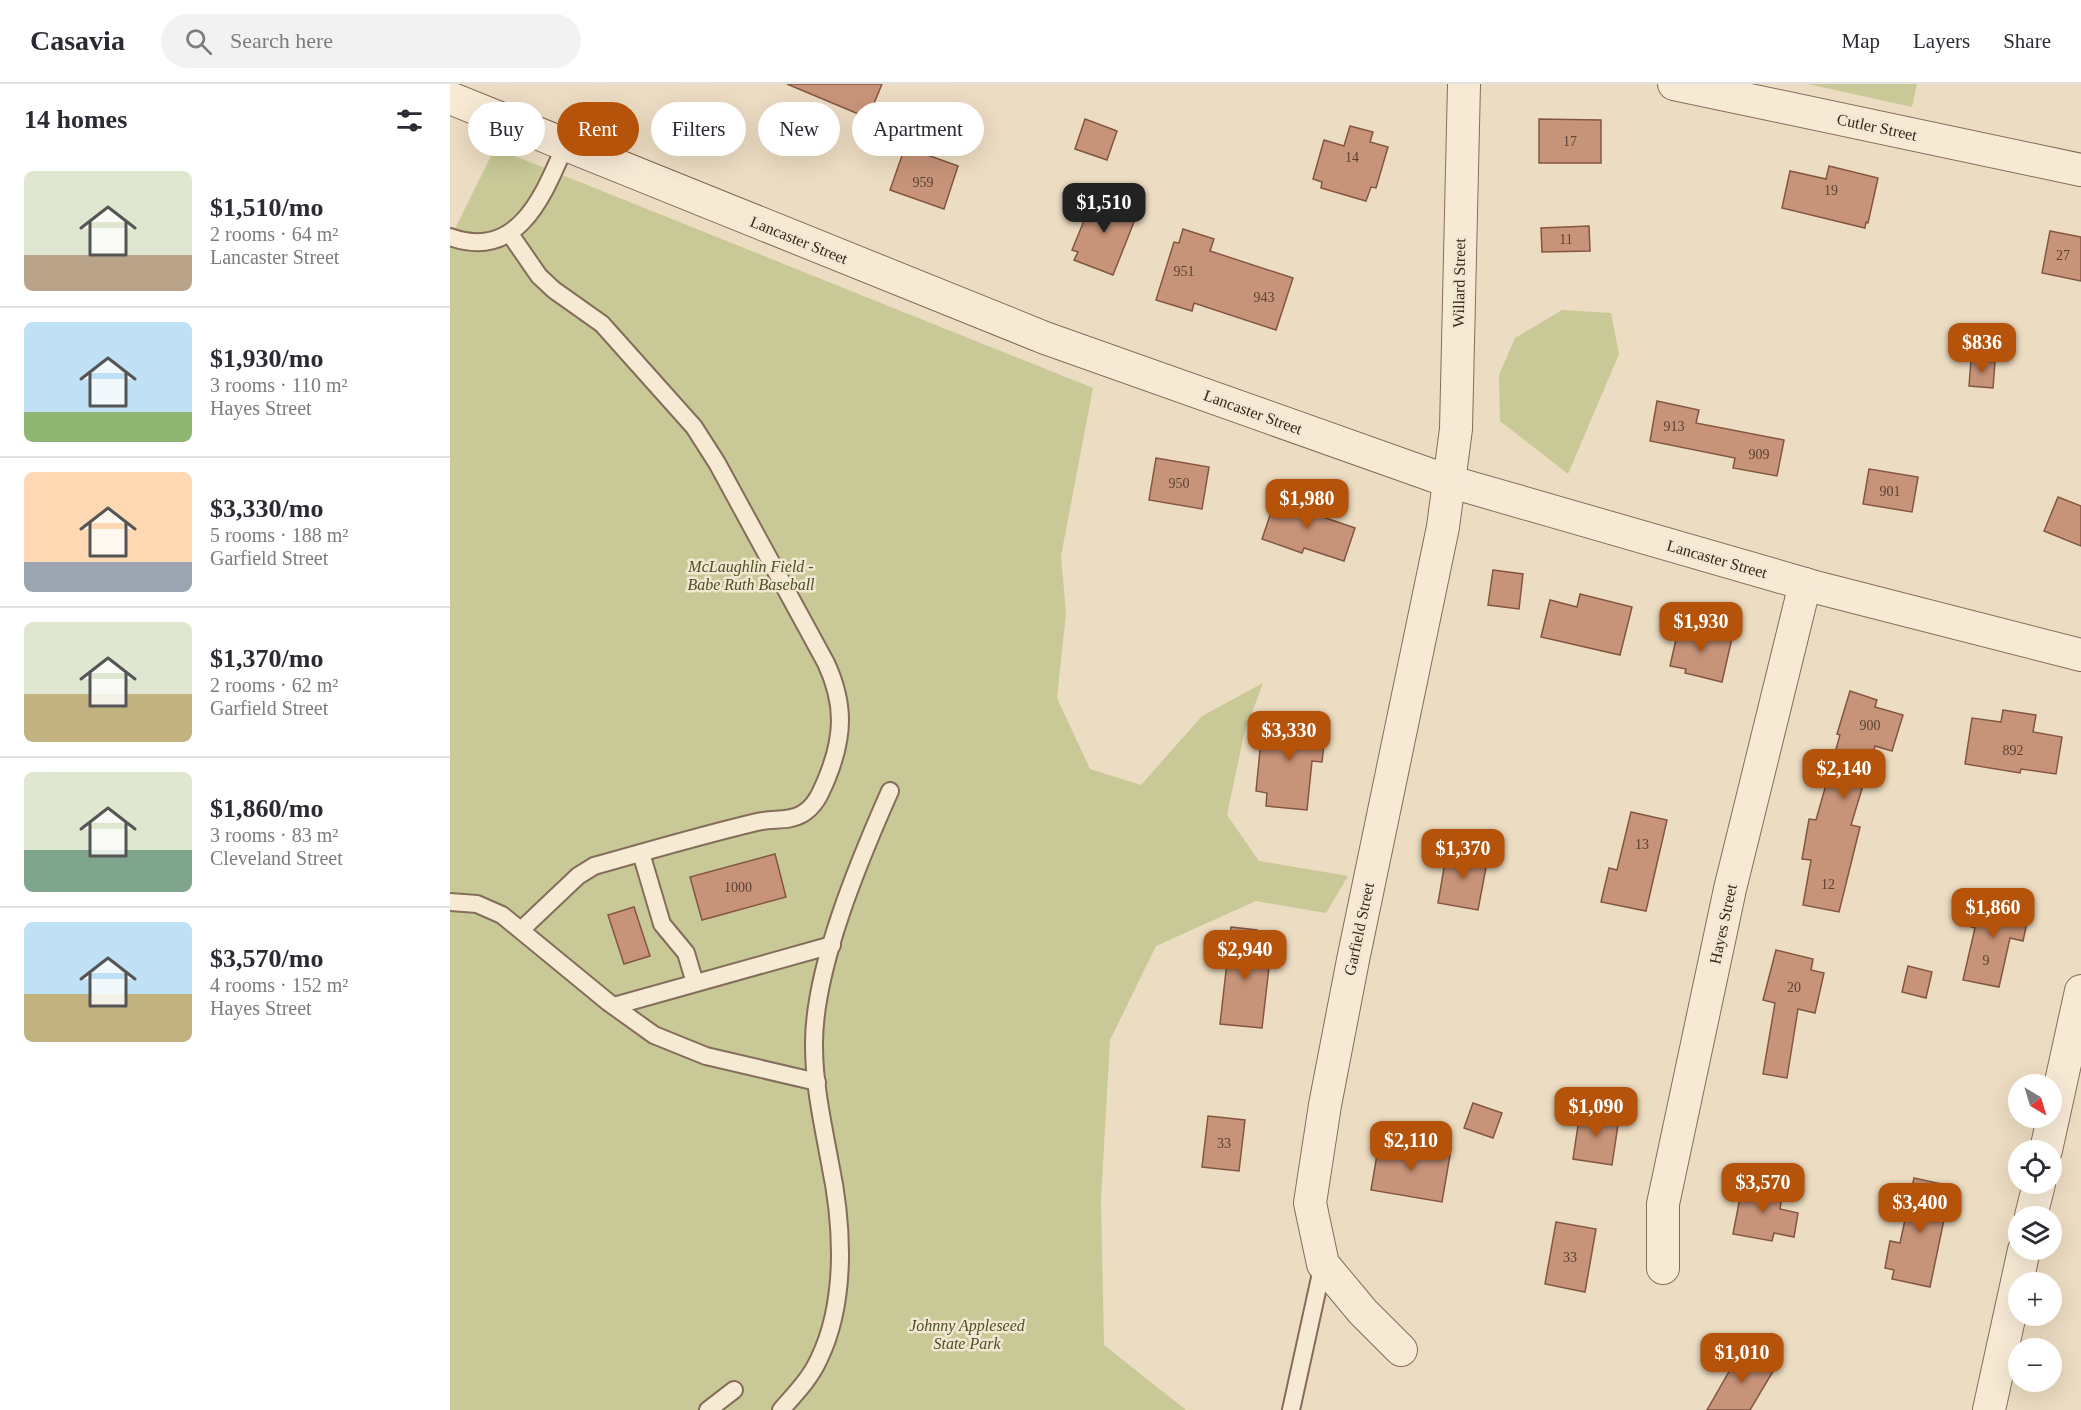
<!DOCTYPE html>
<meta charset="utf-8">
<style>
:root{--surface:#fff;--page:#f2f2f3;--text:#2b2b33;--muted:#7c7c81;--line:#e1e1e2;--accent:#b45309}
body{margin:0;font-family:Georgia,serif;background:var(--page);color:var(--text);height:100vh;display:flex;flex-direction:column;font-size:22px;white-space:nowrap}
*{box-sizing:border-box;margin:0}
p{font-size:20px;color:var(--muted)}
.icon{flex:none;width:33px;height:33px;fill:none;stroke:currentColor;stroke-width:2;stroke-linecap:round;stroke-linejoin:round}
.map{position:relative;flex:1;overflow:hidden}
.details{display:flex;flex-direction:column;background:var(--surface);width:450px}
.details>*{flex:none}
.hud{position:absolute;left:18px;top:18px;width:570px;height:54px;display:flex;gap:12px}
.needle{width:39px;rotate:142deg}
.fabs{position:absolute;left:1558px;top:990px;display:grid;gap:12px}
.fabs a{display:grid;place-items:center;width:54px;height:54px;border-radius:50%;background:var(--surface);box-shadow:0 6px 24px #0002;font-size:30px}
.price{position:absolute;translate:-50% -51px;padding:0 14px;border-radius:12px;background:var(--accent);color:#fff;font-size:20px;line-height:39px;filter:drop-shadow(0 2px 3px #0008)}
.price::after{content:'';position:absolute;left:50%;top:36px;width:18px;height:14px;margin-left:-9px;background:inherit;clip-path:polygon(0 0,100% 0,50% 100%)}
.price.current{background:#222;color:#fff}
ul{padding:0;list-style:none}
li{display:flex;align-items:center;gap:18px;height:150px;padding:0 24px}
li+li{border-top:2px solid var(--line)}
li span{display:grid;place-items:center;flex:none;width:168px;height:120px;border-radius:9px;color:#555}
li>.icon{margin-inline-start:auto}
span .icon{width:72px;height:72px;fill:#fffc;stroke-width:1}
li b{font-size:26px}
h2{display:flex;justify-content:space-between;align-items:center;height:72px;padding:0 24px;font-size:26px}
.chip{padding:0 21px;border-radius:27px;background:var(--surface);box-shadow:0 6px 24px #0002;font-size:21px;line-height:54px}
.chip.current{background:var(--accent);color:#fff}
header{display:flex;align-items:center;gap:36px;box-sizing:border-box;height:84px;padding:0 30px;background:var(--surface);border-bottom:2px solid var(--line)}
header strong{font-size:28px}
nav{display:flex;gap:33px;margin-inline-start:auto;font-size:21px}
.search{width:420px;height:54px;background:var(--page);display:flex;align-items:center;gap:15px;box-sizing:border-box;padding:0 21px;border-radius:33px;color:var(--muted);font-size:22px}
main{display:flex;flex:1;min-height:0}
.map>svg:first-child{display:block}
</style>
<header>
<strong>Casavia</strong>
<div class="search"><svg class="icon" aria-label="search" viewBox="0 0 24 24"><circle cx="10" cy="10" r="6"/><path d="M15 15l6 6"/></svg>Search here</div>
<nav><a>Map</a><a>Layers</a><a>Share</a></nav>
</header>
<main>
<section class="details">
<h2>14 homes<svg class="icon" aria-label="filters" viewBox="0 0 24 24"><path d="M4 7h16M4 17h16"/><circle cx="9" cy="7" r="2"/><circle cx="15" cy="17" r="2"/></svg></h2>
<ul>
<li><span style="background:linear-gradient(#dfe7d0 70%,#b9a48a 0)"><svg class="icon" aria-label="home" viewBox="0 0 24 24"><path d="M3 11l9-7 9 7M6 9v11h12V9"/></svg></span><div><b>$1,510/mo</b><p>2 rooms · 64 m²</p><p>Lancaster Street</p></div></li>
<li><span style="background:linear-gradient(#bfe0f5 75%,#8fb573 0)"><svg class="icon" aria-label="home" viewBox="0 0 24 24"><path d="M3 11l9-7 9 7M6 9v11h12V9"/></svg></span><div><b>$1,930/mo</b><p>3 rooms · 110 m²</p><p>Hayes Street</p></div></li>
<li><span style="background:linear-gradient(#ffd9b3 75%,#9aa5b1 0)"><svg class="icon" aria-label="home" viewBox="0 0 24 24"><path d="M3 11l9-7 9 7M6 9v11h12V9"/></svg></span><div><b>$3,330/mo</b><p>5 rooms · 188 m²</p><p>Garfield Street</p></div></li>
<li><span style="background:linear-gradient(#dfe7d0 60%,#c2b280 0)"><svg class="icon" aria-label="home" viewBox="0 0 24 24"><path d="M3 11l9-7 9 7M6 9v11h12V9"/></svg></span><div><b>$1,370/mo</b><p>2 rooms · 62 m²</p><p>Garfield Street</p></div></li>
<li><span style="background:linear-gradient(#dfe7d0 65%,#7fa58c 0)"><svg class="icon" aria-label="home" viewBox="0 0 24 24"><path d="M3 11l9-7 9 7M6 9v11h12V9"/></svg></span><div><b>$1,860/mo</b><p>3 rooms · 83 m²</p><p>Cleveland Street</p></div></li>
<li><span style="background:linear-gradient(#bfe0f5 60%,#c2b280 0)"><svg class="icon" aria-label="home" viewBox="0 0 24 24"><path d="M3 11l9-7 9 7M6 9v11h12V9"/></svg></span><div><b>$3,570/mo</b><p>4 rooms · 152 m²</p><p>Hayes Street</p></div></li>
</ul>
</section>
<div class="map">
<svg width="1631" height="1326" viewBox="0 0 1631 1326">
<rect width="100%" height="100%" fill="#ecdcc2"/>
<!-- green -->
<g fill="#c8c997">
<polygon points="1358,0 1467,0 1462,23"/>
<polygon points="45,64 643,304 611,472 616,529 607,614 640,685 691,701 752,632 813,599 794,650 777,731 809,777 898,792 876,829 806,817 706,862 660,956 651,1115 654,1261 736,1326 0,1326 0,155"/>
<polygon points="1112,226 1161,229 1169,270 1118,390 1050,337 1049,291 1065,254"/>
</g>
<!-- building -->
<g fill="#c89479" stroke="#835641" stroke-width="1.5">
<polygon points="337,0 432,0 418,34"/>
<polygon points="635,35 667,47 657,76 625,65"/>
<polygon points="1089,35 1151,36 1151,79 1089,79"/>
<polygon points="900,42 923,48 920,58 938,63 926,104 921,103 916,117 871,104 872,98 863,95 874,56 894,62"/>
<polygon points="455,63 508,82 494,125 440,106"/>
<polygon points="1379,82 1428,94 1418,139 1416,138 1415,144 1332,124 1340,87 1376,95"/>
<polygon points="645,110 688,128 663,191 624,176 628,168 622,166"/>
<polygon points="1139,142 1140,167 1092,168 1091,144"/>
<polygon points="733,145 764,155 760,167 843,194 826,246 744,219 742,227 706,216 724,158 729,159"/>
<polygon points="1600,147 1631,153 1631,197 1592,189"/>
<polygon points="1521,276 1545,278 1543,304 1519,302"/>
<polygon points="1207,317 1249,326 1246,339 1334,356 1327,392 1283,384 1285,374 1200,357"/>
<polygon points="706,374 759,383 752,425 699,416"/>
<polygon points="1419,385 1468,393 1462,428 1413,420"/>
<polygon points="827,411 869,426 867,431 905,444 894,477 854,464 852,469 812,455"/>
<polygon points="1608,413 1631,422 1631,462 1594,447"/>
<polygon points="1043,486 1073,490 1069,525 1038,521"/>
<polygon points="1130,510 1182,523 1170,571 1091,553 1100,516 1127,523"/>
<polygon points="1229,542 1282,554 1272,598 1235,589 1236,585 1220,582"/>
<polygon points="1400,607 1427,616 1425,623 1453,631 1442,667 1425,662 1401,741 1410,743 1389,828 1353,821 1361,776 1352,775 1359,735 1366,736 1390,651 1387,650"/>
<polygon points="1553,626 1586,631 1583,648 1612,653 1606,690 1571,685 1570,689 1515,680 1522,634 1551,638"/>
<polygon points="813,636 876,642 872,678 862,677 857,726 816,722 817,709 806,707"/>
<polygon points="1181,728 1217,736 1196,827 1151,818 1159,784 1167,786"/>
<polygon points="997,766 1038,773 1028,826 988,819"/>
<polygon points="325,770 336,813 252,836 240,793"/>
<polygon points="1525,813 1580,825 1573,857 1560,854 1549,903 1513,896 1525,844 1518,842"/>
<polygon points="184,823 200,872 174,880 158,831"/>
<polygon points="781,843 807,846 805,864 821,866 812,944 770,940"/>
<polygon points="1326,866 1363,875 1361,886 1374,889 1365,929 1348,925 1337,994 1313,990 1325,919 1313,916"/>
<polygon points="1458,882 1482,888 1476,914 1452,908"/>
<polygon points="1023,1019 1052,1029 1043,1054 1014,1044"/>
<polygon points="1130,1028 1169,1034 1162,1081 1123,1075"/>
<polygon points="758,1032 795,1036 789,1087 752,1083"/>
<polygon points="929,1059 1000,1071 992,1118 921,1106"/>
<polygon points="1464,1094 1501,1102 1480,1203 1442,1195 1444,1186 1435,1184 1440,1157 1450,1159"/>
<polygon points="1293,1098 1333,1106 1330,1125 1348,1129 1344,1153 1324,1149 1322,1157 1283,1150"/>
<polygon points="1106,1138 1146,1145 1135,1208 1095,1200"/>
<polygon points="1292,1265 1325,1284 1300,1326 1257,1326"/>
</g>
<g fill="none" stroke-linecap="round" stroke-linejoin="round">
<defs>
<g id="lane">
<path d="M60,150L89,192L104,206L152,240L244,343L267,379L376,579C395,620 394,652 377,694C371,708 366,722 352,730C339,738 322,734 307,738C252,751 198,767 144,782L128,792L71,846"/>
<path d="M0,153C68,177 93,112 115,62"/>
<polyline points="191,769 212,840 236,869 245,899"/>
<polyline points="0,818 27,820 52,831 158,918 204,951 256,972 367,998"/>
<polyline points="164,922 382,861"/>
<polyline points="258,1326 284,1306"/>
<path d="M331,1326C345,1310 360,1295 369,1275C397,1217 393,1141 380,1079C373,1041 364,1001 364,962C363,886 409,777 440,707"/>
<polyline points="841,1326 873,1180"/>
</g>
<g id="street">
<polyline points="1224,0 1631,86"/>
<polyline points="0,14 595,254 998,397 1369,504 1631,571"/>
<polyline points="1596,1066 1631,907"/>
<polyline points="1581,1132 1589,1100"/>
<polyline points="1213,1184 1213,1120 1280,805 1355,500"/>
<polyline points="951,1266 913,1228 873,1180 860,1119 875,1021 903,876 993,443 1006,345 1014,0"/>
<polyline points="1539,1326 1574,1166"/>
</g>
</defs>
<!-- lane casing -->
<use href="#lane" stroke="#856d5a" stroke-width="20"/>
<!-- street casing -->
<use href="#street" stroke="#856d5a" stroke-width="34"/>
<!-- lane -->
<use href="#lane" stroke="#f7ead5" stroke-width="16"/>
<!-- street -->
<use href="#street" stroke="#f7ead5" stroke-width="32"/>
</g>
<g text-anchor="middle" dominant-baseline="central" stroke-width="5" stroke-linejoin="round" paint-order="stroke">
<!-- number labels -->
<g font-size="14" fill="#5a4235">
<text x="1120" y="57">17</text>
<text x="902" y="73">14</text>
<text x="473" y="98">959</text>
<text x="1381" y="106">19</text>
<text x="1116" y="155">11</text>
<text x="1613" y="171">27</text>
<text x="734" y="187">951</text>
<text x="814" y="213">943</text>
<text x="1224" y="342">913</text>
<text x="1309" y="370">909</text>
<text x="729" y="399">950</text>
<text x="1440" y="407">901</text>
<text x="1420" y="641">900</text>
<text x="1563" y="666">892</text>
<text x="1192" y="760">13</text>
<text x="1378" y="800">12</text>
<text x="288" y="803">1000</text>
<text x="1536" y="876">9</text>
<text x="1344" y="903">20</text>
<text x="774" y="1059">33</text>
<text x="1120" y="1173">33</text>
</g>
<!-- street labels -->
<g font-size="16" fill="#35271e" stroke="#f4e7d1">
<text transform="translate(1427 43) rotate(12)">Cutler Street</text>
<text transform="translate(349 156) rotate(22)">Lancaster Street</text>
<text transform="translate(1009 199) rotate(-89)">Willard Street</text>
<text transform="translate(803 328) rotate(20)">Lancaster Street</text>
<text transform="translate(1267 475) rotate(16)">Lancaster Street</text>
<text transform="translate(1273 840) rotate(-78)">Hayes Street</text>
<text transform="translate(909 845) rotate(-78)">Garfield Street</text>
</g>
<!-- park labels -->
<g font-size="16" font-style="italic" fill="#495125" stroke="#f4e7d1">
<text x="301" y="482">McLaughlin Field -<tspan x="301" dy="18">Babe Ruth Baseball</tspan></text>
<text x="517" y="1241">Johnny Appleseed<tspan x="517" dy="18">State Park</tspan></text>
</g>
</g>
</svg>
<div class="fabs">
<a><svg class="needle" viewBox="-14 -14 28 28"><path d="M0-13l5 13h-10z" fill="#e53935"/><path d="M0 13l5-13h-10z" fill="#7c7c81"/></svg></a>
<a><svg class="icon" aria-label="locate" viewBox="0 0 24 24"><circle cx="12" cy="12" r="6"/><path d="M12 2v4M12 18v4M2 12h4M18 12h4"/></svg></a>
<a><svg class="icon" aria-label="layers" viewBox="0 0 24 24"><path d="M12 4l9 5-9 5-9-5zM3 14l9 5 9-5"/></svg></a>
<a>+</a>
<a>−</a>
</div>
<b class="price current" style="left:654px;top:150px">$1,510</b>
<b class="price" style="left:1532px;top:290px">$836</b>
<b class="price" style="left:857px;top:446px">$1,980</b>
<b class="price" style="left:1251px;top:569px">$1,930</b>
<b class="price" style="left:839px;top:678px">$3,330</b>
<b class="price" style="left:1394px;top:716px">$2,140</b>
<b class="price" style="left:1013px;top:796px">$1,370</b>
<b class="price" style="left:1543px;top:855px">$1,860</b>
<b class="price" style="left:795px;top:897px">$2,940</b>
<b class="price" style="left:1146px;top:1054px">$1,090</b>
<b class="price" style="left:961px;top:1088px">$2,110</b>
<b class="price" style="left:1313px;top:1130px">$3,570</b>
<b class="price" style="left:1470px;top:1150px">$3,400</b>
<b class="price" style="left:1292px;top:1300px">$1,010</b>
<div class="hud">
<a class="chip">Buy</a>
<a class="chip current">Rent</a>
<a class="chip">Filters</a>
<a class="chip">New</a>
<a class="chip">Apartment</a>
</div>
</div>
</main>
